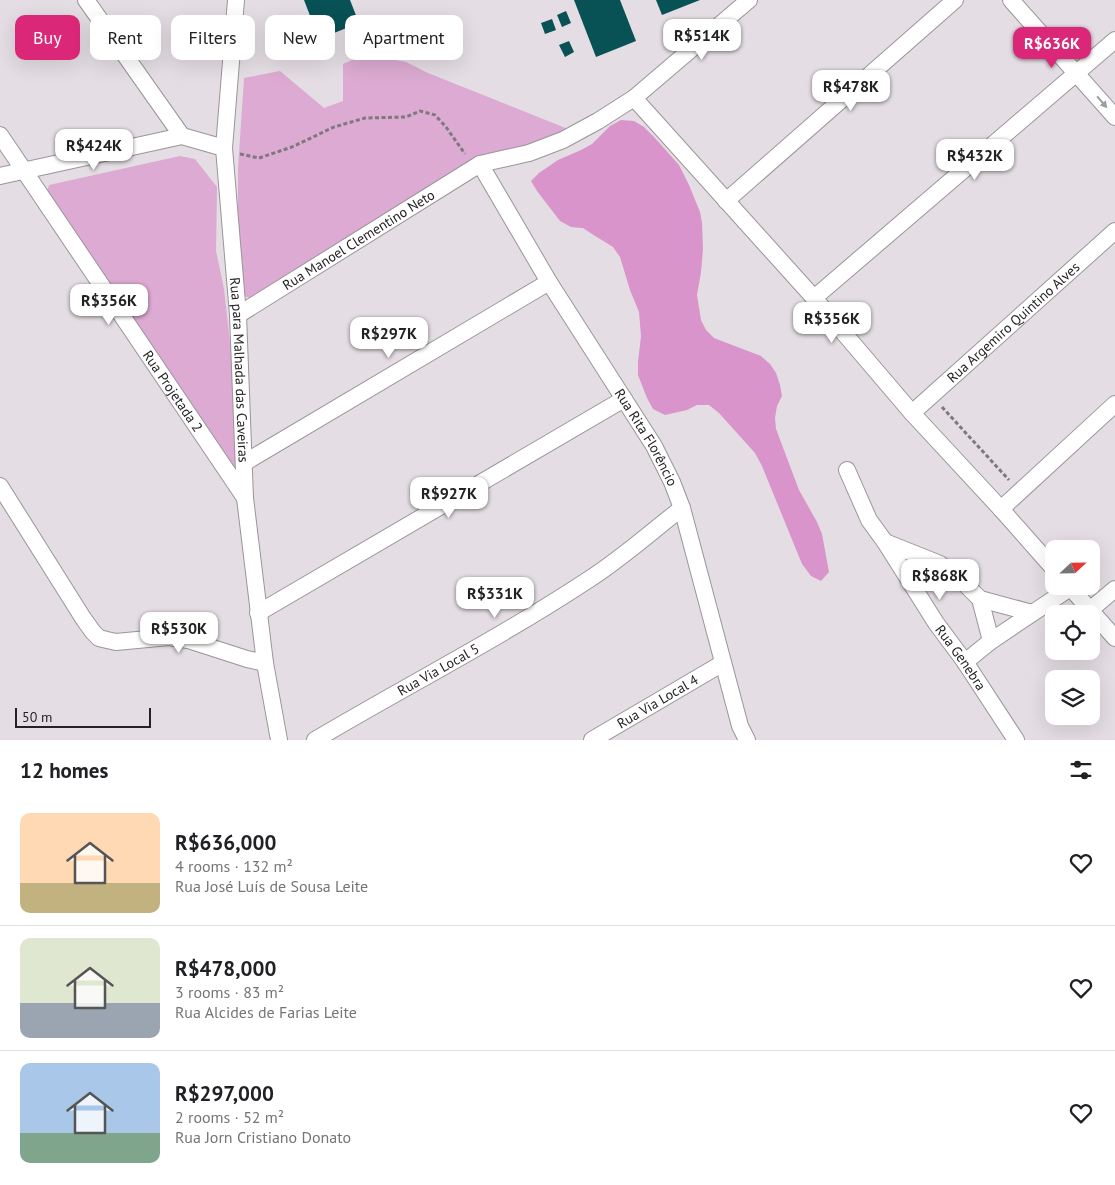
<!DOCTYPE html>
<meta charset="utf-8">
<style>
:root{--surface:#fff;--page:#f6f6f6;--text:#202124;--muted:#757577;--line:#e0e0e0;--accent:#db2777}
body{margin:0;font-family:"PT Sans",sans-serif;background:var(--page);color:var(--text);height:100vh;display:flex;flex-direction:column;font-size:19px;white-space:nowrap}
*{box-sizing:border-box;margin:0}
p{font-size:16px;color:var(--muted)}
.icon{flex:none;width:28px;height:28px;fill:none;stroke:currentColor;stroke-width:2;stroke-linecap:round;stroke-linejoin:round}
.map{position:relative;height:740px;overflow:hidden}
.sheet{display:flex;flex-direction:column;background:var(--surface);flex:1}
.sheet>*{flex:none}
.banner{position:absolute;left:15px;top:15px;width:500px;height:45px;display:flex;gap:10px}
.needle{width:32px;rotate:68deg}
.buttons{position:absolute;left:1045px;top:540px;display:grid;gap:10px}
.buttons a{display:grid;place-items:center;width:55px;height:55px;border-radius:10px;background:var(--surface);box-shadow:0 5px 20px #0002;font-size:25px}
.scale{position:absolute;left:15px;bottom:12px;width:136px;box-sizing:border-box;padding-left:5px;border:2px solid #252224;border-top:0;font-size:14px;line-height:18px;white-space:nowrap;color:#252224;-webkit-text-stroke:4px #e4dde3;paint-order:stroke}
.price{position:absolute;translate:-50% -42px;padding:0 11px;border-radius:10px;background:#fff;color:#222;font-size:16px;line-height:32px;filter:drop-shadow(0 1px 2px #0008)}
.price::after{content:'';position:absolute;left:50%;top:30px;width:15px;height:11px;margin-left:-8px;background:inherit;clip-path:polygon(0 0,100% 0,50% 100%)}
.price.on{background:var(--accent);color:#fff}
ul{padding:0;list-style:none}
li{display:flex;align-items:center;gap:15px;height:125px;padding:0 20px}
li+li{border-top:1px solid var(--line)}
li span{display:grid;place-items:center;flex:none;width:140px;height:100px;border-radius:10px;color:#555}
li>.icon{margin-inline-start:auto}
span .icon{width:60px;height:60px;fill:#fffc;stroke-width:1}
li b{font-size:21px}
h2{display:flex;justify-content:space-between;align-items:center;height:60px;padding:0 20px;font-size:21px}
.chip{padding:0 18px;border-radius:10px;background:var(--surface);box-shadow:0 5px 20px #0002;font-size:18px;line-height:45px}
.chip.on{background:var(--accent);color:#fff}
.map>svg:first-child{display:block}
</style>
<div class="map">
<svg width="1115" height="740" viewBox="0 0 1115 740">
<rect width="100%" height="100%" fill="#e4dde3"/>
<!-- green -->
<g fill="#dcaad2">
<polygon points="365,54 406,62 428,73 573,131 478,161 254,299 244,296 238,236 238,169 244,78 280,71 324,108 343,101 343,64"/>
<polygon points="180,156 195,159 217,187 216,251 224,289 233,369 239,471 233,470 47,192 49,185"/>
</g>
<!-- forest -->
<polygon fill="#d894cb" points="621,120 634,121 644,127 654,137 679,165 689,185 700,212 702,223 703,249 701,272 697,295 701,320 706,330 714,338 761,356 770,364 776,373 780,385 782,396 777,406 775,418 776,429 799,490 817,522 822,534 829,572 821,581 811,576 802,564 762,466 755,453 719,413 709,405 697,405 687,410 665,415 653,409 647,398 638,375 638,362 641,336 639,312 630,290 620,257 613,247 592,234 583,228 571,227 560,221 537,191 531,181 539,173 558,160 581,150 592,144 610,126"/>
<!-- building -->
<g fill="#085155">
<polygon points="304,0 350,0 359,23 319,39"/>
<polygon points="574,0 620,0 636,41 596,57"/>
<polygon points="656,0 700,0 662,15"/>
<polygon points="566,11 571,23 562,27 557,15"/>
<polygon points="552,19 556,30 545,34 541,23"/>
<polygon points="569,41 574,52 565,57 559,45"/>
</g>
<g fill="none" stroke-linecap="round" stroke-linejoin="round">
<defs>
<g id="minor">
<polyline points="86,0 182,136"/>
<path id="s1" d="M236,0L224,148L238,315L245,498L265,663L279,740"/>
<polyline points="1011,0 1115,117"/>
<polyline points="634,98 814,298 912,413 1001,509 1054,569"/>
<path id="s2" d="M0,135L245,498"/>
<path id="s3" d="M480,164L549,282L654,446L672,482L682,508L740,726L747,740"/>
<polyline points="0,176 182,136 224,148"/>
<polyline points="726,201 955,0"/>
<polyline points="814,298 1115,40"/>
<path id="s4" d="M238,315L480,164L529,153L563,140L598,121L634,98L749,0"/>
<path id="s5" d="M912,413L1115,231"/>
<polyline points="244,463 549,282"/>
<path id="s6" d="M847,470L869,520L885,542L936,623L965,662L1016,740"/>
<polyline points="0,486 83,618 93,632 99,638 107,640 116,642 169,637 188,640 247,659 265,663"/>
<polyline points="1001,509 1115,404"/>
<polyline points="885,542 940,564 962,581 980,599 991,641"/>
<polyline points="1069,586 1115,638"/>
<polyline points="980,599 1032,613"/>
<polyline points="1090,610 1115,589"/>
<polyline points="258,613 624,399"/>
<polyline points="965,662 991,641 1070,588"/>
<path id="s7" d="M315,740C406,686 500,638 588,580C621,559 651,532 682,508"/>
<path id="s8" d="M592,740L723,663"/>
</g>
</defs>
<!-- minor casing -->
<use href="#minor" stroke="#9b9499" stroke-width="18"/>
<!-- path -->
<g stroke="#7e797d" stroke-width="3" stroke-dasharray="4 2.5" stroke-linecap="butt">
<polyline points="240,154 259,158 292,147 334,127 365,118 406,117 420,111 435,115 446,127 465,154"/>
<polyline points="942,407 1009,480"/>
</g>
<!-- minor -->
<use href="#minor" stroke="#fff" stroke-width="16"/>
</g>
<!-- one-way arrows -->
<defs><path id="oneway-solid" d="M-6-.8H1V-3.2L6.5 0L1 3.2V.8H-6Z" transform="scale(1.25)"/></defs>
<use fill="#9d9c9c" href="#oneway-solid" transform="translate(1102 102) rotate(49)"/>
<g text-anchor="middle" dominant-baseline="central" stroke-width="5" stroke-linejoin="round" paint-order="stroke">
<!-- street labels -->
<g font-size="14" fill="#252224" stroke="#e4dde3">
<text stroke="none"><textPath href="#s4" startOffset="142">Rua Manoel Clementino Neto</textPath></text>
<text stroke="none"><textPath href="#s5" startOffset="136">Rua Argemiro Quintino Alves</textPath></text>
<text stroke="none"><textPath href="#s1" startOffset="371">Rua para Malhada das Caveiras</textPath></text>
<text stroke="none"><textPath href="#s2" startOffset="309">Rua Projetada 2</textPath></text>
<text stroke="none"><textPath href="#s3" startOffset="320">Rua Rita Florêncio</textPath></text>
<text stroke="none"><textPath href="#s6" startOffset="220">Rua Genebra</textPath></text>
<text stroke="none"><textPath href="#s7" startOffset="142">Rua Via Local 5</textPath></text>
<text stroke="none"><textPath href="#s8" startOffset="76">Rua Via Local 4</textPath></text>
</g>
</g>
</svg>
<div class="buttons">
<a><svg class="needle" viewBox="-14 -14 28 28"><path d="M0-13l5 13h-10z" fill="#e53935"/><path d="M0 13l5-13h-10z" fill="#757577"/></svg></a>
<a><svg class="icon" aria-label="locate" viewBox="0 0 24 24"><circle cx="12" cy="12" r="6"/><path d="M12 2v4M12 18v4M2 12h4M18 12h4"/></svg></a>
<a><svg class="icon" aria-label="layers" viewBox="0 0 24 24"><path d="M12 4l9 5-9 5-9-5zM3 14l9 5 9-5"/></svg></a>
</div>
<div class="scale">50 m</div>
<b class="price" style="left:702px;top:61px">R$514K</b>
<b class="price on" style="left:1052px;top:69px">R$636K</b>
<b class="price" style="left:851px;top:112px">R$478K</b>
<b class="price" style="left:94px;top:171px">R$424K</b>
<b class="price" style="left:975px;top:181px">R$432K</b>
<b class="price" style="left:109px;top:326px">R$356K</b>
<b class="price" style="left:832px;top:344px">R$356K</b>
<b class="price" style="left:389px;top:359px">R$297K</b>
<b class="price" style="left:449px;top:519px">R$927K</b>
<b class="price" style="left:940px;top:601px">R$868K</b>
<b class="price" style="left:495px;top:619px">R$331K</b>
<b class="price" style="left:179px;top:654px">R$530K</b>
<div class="banner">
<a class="chip on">Buy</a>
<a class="chip">Rent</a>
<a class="chip">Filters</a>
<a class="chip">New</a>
<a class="chip">Apartment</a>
</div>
</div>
<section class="sheet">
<h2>12 homes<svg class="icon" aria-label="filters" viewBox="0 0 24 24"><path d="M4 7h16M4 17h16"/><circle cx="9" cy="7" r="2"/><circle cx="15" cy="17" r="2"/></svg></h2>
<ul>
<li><span style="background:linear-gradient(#ffd9b3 70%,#c2b280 0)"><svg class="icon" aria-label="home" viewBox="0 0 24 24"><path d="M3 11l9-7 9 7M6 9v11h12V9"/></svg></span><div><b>R$636,000</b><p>4 rooms · 132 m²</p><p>Rua José Luís de Sousa Leite</p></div><svg class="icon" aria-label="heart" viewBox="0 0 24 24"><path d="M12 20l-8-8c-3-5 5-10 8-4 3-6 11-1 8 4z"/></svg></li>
<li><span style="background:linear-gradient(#dfe7d0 65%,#9aa5b1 0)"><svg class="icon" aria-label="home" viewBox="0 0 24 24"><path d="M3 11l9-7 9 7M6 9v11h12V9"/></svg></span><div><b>R$478,000</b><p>3 rooms · 83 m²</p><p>Rua Alcides de Farias Leite</p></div><svg class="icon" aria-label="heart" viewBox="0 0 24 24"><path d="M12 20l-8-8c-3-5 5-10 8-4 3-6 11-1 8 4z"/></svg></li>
<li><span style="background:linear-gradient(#a9c7e8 70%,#7fa58c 0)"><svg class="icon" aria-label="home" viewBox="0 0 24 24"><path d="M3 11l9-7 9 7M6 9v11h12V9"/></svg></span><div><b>R$297,000</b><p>2 rooms · 52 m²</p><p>Rua Jorn Cristiano Donato</p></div><svg class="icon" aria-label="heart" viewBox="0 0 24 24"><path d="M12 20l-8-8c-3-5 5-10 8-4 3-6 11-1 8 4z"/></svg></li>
</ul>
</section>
